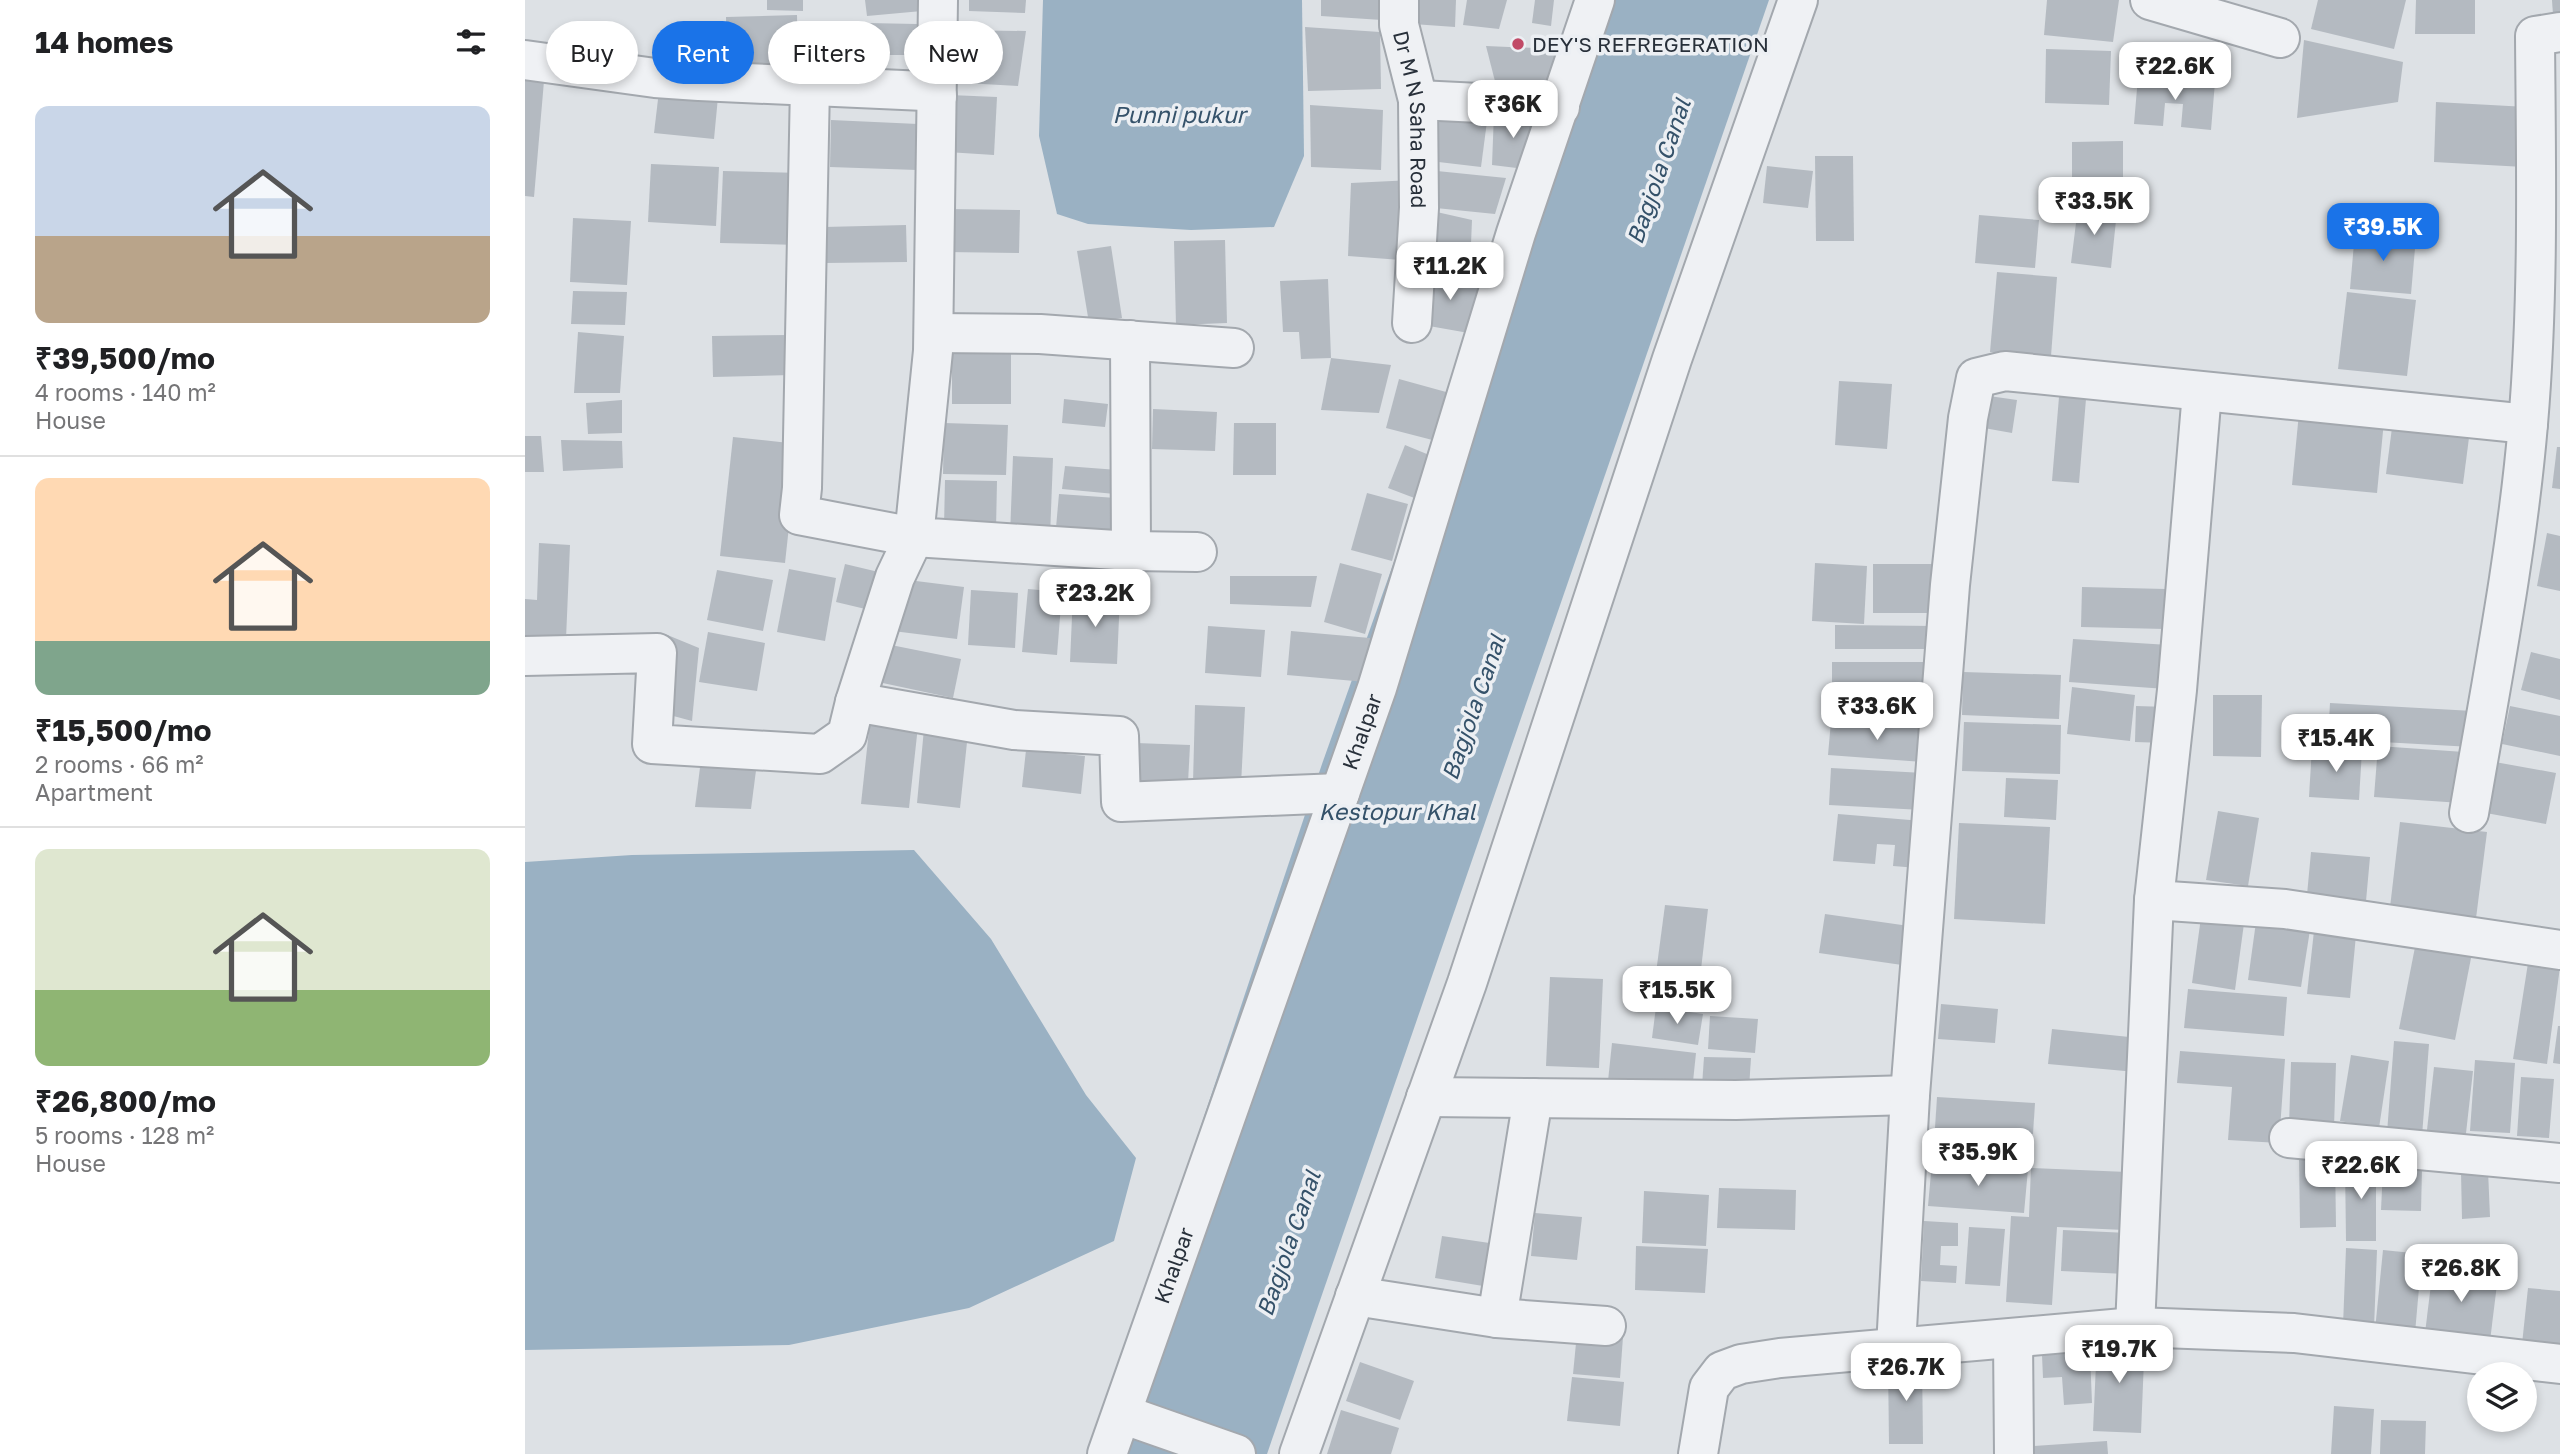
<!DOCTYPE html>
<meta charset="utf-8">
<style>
:root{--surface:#fff;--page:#f2f2f2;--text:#202124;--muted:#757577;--line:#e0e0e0;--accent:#1a73e8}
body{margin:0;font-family:"Golos Text",sans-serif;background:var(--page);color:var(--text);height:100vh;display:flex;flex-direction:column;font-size:26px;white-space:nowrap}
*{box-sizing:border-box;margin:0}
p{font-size:23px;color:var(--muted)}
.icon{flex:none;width:38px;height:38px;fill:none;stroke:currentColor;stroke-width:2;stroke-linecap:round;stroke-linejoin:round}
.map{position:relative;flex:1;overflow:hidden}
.details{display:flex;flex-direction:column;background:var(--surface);width:525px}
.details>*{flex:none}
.guide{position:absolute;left:21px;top:21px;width:665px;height:63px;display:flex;gap:14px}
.fabs{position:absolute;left:1942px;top:1362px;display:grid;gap:14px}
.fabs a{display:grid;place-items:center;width:70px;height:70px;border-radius:50%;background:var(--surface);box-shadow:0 4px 10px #0003;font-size:35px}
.price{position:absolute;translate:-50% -60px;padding:0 16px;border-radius:14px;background:#fff;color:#222;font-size:23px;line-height:46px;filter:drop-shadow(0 2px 4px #0008)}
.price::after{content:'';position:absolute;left:50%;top:42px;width:21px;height:16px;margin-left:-10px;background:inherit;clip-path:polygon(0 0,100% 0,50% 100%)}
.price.on{background:var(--accent);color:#fff}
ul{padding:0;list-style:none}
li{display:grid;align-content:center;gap:14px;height:371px;padding:0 35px}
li+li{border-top:2px solid var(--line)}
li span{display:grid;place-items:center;height:217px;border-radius:14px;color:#555}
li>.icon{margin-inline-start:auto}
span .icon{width:126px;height:126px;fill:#fffc;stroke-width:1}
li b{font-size:30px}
h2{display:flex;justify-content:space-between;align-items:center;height:84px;padding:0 35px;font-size:30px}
.tag{padding:0 24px;border-radius:32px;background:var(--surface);box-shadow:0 4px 10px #0003;font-size:24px;line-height:63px}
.tag.on{background:var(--accent);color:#fff}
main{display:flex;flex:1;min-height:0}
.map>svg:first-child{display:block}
</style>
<main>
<section class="details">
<h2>14 homes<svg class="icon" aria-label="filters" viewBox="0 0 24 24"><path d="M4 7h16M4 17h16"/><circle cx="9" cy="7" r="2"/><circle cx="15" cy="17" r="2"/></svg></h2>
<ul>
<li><span style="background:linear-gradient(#c9d6e8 60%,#b9a48a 0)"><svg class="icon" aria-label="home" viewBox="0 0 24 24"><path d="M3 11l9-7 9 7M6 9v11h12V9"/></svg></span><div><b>₹39,500/mo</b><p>4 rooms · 140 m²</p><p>House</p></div></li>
<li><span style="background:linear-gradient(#ffd9b3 75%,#7fa58c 0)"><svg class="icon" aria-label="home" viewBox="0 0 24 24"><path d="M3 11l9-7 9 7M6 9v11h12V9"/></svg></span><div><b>₹15,500/mo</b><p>2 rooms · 66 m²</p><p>Apartment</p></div></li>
<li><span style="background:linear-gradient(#dfe7d0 65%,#8fb573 0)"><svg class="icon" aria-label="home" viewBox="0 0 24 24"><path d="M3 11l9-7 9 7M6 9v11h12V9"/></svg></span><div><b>₹26,800/mo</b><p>5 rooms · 128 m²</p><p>House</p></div></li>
</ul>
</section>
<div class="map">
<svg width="2035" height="1454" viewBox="0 0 2035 1454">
<rect width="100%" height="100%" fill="#dde1e5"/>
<!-- water -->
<g fill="#9ab1c3">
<polygon points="518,0 777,0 779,156 749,227 666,230 563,224 532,214 514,136"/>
<polygon points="1069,0 1244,0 742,1454 566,1454 797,764"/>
<polygon points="389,850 466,939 561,1095 611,1158 589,1241 444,1308 264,1345 0,1350 0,862 107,855"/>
</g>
<!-- building -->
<g fill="#b4bac1">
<polygon points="242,0 278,0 278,11 242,10"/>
<polygon points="340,0 396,0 397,11 342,16"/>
<polygon points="444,0 501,0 500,13 444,11"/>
<polygon points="796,0 856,0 857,20 796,16"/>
<polygon points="887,0 931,0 930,27 888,24"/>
<polygon points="942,0 982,0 974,29 938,25"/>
<polygon points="1010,0 1029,0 1026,26 1007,23"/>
<polygon points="1522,0 1594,0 1588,42 1519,35"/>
<polygon points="1793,0 1881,0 1869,49 1786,29"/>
<polygon points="1891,0 1950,0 1950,34 1890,34"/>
<polygon points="2027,0 2035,0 2035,15 2028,15"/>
<polygon points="272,15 273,70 202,72 201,17"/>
<polygon points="342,23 392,24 391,55 342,55"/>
<polygon points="780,27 855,32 856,89 783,91"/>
<polygon points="429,30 501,31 493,86 422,82"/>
<polygon points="1779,40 1878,62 1873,102 1772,118"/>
<polygon points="961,46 1032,49 1021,98 974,97"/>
<polygon points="1663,46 1698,51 1694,77 1659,72"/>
<polygon points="1521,49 1586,51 1584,105 1520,103"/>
<polygon points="1613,77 1690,82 1686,130 1656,127 1658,104 1640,103 1638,126 1609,124"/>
<polygon points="0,80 19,81 9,197 0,196"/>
<polygon points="134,91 193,97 189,139 129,133"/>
<polygon points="425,95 472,97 469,155 422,152"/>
<polygon points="893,100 964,106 956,167 905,161"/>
<polygon points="1911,102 2002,107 1999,167 1909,162"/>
<polygon points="785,105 858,110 856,170 786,167"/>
<polygon points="969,113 1013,116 1000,169 967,165"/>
<polygon points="306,120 393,124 392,170 305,167"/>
<polygon points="1598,141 1598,196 1547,197 1547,142"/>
<polygon points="1290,156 1328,156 1329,241 1291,241"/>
<polygon points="126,164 194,167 191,226 123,222"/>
<polygon points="1242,166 1288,171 1283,208 1238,203"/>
<polygon points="902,170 981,178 970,214 901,207"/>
<polygon points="198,171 277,173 274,245 195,243"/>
<polygon points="888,180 876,260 823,256 826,183"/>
<polygon points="1553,207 1592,211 1586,268 1546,263"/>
<polygon points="894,208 947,220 945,269 900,266"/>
<polygon points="422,209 495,210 494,253 421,252"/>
<polygon points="1454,215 1514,220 1510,268 1450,263"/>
<polygon points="48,218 106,221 102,285 45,282"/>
<polygon points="381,225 382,262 300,263 299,227"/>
<polygon points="1830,232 1891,237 1886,294 1825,289"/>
<polygon points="700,240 702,323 651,325 649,241"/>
<polygon points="586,246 597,318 564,323 552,251"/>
<polygon points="894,270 965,282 955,335 887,323"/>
<polygon points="1472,272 1532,277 1526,356 1465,352"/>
<polygon points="803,279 806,358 776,359 774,332 758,332 755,281"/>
<polygon points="48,291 102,292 100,325 46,324"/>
<polygon points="1822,292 1891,300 1882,376 1813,369"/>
<polygon points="53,332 99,336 95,393 49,393"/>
<polygon points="266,335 266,375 188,377 187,336"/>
<rect x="427" y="353" width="59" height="51"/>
<polygon points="806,358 866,365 854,413 796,410"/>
<polygon points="874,379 932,395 919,443 861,428"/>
<polygon points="1314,381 1367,384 1362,449 1310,445"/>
<polygon points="1535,385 1562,387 1554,483 1527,481"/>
<polygon points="1464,396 1492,400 1487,433 1459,428"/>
<polygon points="539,399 583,404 580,427 537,423"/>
<polygon points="97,400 97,433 63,434 61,403"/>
<polygon points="628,409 692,412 690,451 627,449"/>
<polygon points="1774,413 1859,421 1852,493 1767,485"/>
<polygon points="1868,420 1945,430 1938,484 1861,474"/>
<polygon points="419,423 483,425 481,475 418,474"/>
<polygon points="709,423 751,423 751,475 708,475"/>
<polygon points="0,436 16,436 19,472 0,472"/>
<polygon points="208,437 273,444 260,563 195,556"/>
<polygon points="36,440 97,441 98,468 38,471"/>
<polygon points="880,445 909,457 892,499 863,488"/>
<polygon points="2032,447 2035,447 2035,489 2027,488"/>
<polygon points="488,456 528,458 525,537 485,536"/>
<polygon points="540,466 593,470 590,494 537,489"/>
<polygon points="420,480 472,481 471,529 419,527"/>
<polygon points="842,493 883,504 867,561 826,550"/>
<polygon points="534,494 591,498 587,544 530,539"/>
<polygon points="2022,533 2035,536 2035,591 2012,586"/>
<polygon points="14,543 45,545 41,639 0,637 0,599 12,600"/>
<polygon points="815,563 857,574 840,634 799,622"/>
<polygon points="1290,563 1342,566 1339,624 1287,621"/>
<polygon points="320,564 362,574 353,612 311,602"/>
<polygon points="1348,564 1418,564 1419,613 1348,613"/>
<polygon points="264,569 311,578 300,641 252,632"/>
<polygon points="192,570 248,580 238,631 182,620"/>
<polygon points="705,576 792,576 786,607 705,604"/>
<polygon points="375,579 439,587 432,639 368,631"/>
<polygon points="1557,587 1641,589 1640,629 1556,627"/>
<polygon points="503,589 537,592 532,655 497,652"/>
<polygon points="446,590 493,593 490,648 443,645"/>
<polygon points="548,594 595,595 592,664 545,662"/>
<polygon points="1310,625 1411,626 1412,649 1310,649"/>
<polygon points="683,626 740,630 736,677 680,673"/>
<polygon points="766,631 845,638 841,682 762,675"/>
<polygon points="183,632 240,643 232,691 174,682"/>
<polygon points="140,634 174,648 167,721 141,714"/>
<polygon points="1548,639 1644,645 1641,689 1544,682"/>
<polygon points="361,644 436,659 428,698 353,682"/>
<polygon points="2006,652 2035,659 2035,700 1996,690"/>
<rect x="1307" y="662" width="101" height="26"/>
<polygon points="1438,672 1536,675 1534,719 1437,715"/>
<polygon points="1547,687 1610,695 1605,741 1542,734"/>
<polygon points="1688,695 1737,695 1736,757 1688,756"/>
<polygon points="1805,703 1948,711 1947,747 1803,739"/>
<polygon points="670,705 720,707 716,785 668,783"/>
<polygon points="1611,706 1643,707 1641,743 1610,742"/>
<polygon points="1985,706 2035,716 2035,756 1977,744"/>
<polygon points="345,721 393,726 384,808 336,804"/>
<polygon points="1306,721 1401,728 1398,762 1303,755"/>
<polygon points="1439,722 1536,725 1535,774 1437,771"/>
<polygon points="399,729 443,733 435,808 392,803"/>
<polygon points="611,743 665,745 663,783 609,781"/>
<polygon points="1853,746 1939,752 1936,803 1849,797"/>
<polygon points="1787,747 1837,750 1834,800 1784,797"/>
<polygon points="501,750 560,756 556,794 497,787"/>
<polygon points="177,752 233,755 226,809 170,807"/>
<polygon points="1970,762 2031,773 2021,824 1961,813"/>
<polygon points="1306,768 1399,773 1397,810 1304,805"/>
<polygon points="1481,778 1533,780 1531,820 1479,817"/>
<polygon points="1693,811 1734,818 1723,886 1681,880"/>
<polygon points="1313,814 1397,821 1393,868 1368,866 1370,845 1352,844 1350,864 1308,861"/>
<polygon points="1875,822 1962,832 1950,926 1864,916"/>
<polygon points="1434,823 1525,827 1520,924 1429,919"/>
<polygon points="1786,852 1845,857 1841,901 1782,895"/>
<polygon points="1140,905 1183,909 1175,978 1131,973"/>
<polygon points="1677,910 1720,916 1710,990 1667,983"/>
<polygon points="1300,914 1391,927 1384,966 1294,953"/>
<polygon points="1731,922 1785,930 1776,987 1723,980"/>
<polygon points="1789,931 1831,935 1825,998 1782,994"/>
<polygon points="1891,942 1947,953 1930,1040 1874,1029"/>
<polygon points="2003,963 2035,967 2022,1064 1988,1059"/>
<polygon points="1025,977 1078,979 1074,1068 1021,1066"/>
<polygon points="1663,989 1762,997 1759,1036 1659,1028"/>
<polygon points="1416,1004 1473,1009 1470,1043 1413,1039"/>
<polygon points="1131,1007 1178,1014 1173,1045 1127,1038"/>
<polygon points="1185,1016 1233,1019 1230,1053 1183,1049"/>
<polygon points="2033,1026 2035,1026 2035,1064 2028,1063"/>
<polygon points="1527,1029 1614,1038 1611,1072 1523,1064"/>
<polygon points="1869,1041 1904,1044 1897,1136 1862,1133"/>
<polygon points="1087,1043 1171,1053 1167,1091 1083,1081"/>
<polygon points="1655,1051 1760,1059 1754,1143 1703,1140 1707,1087 1652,1083"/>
<polygon points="1826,1055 1864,1061 1854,1128 1815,1121"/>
<polygon points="1179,1057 1226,1058 1224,1088 1177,1086"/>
<polygon points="1950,1060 1990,1063 1985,1133 1945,1131"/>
<polygon points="1766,1062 1811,1063 1809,1127 1764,1126"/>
<polygon points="1909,1067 1948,1071 1940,1142 1901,1139"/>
<polygon points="1996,1077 2029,1079 2024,1138 1992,1136"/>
<polygon points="1412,1097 1510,1103 1508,1134 1410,1128"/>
<polygon points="1407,1133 1494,1143 1492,1165 1405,1155"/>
<polygon points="1774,1156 1810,1156 1811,1227 1775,1228"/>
<polygon points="1407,1162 1503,1169 1499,1213 1403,1206"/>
<polygon points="1820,1162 1851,1162 1851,1241 1821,1241"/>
<polygon points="1506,1168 1602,1172 1600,1230 1532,1227 1527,1305 1481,1302 1486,1216 1504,1217"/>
<polygon points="1858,1169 1897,1170 1896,1211 1856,1210"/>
<polygon points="1963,1170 1965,1217 1937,1219 1936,1172"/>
<polygon points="1194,1188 1271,1190 1270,1230 1192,1228"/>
<polygon points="1119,1191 1184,1195 1181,1246 1117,1243"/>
<polygon points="1010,1213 1057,1217 1052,1260 1006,1256"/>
<polygon points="1399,1221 1433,1223 1433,1246 1416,1246 1415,1265 1432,1266 1431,1283 1396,1281"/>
<polygon points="1444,1227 1480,1229 1475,1286 1440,1284"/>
<polygon points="1538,1230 1603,1233 1601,1274 1536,1271"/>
<polygon points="917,1236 978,1245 970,1288 910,1278"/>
<polygon points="1111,1246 1183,1249 1180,1293 1110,1290"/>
<polygon points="1821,1248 1852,1250 1849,1328 1818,1326"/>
<polygon points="1858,1250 1897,1254 1890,1333 1850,1330"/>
<polygon points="1908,1268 1973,1276 1965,1341 1900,1333"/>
<polygon points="2003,1288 2035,1291 2035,1348 1997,1344"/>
<polygon points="1052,1333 1098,1337 1095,1378 1048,1374"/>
<polygon points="1620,1335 1616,1433 1568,1431 1572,1341"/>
<polygon points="1565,1353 1567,1403 1539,1405 1537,1377 1518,1378 1517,1355"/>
<polygon points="1397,1361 1398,1444 1364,1444 1363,1362"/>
<polygon points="835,1362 889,1381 875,1420 821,1401"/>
<polygon points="1047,1377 1099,1382 1095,1426 1042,1421"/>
<polygon points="1809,1406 1849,1409 1846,1454 1806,1454"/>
<polygon points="816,1410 874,1428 866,1454 802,1454"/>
<polygon points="1856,1420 1901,1421 1900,1454 1855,1454"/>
<polygon points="1582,1441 1583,1454 1509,1454 1509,1446"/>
</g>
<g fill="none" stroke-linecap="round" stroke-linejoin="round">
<defs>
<g id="minor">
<polyline points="413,0 408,351 389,537 606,551 672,552"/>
<path id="s1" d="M874,0V25L893,100L894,208L887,323"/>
<polyline points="1625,0 1755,38"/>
<polyline points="0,60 130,78 174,81 400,91 412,96"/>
<polyline points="285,85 277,488 274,515 389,537 370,577 330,702"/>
<polyline points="893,100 1035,107"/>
<polyline points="409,333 515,334 709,348"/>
<polyline points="605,340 606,551"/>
<polyline points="0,656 132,653 127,744 295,754 322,735 330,702 489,730 594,736 596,802 815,793"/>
<path d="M1944,813C1966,684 1992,554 2003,424C2014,295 2011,165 2010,36L2035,32"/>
<polyline points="1629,900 1760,909 2035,950"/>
<polyline points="901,1097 1211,1100 1385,1095"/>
<polyline points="1764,1138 2035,1163"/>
<polyline points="830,1296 972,1318 1081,1326"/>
<polyline points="972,1318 1008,1098"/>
<polyline points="1610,1327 1629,900 1652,690 1677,392"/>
<polyline points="1488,1338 1489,1454"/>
<polyline points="1371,1347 1385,1095 1425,585 1443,418 1451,378 1480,371 2003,424"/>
<polyline points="597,1414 711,1454"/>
<path id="s2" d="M582,1454L852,688L991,233L1070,0"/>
<polyline points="774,1454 942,983 1147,359 1273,0"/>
<polyline points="1173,1454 1184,1388 1197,1371 1216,1364 1255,1358 1610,1327 1769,1333 2035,1364"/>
</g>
</defs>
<!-- minor casing -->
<use href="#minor" stroke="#a3a8ae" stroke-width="42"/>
<!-- minor -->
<use href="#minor" stroke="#eff1f4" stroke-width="38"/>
</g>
<!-- markers -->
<circle fill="#c14a67" stroke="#eceff3" stroke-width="2.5" cx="993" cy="44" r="7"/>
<g text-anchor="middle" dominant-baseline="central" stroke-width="7" stroke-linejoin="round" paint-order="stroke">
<!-- poi labels -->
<g font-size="21" fill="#28303a" stroke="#eceff3" text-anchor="start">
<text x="1007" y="44">DEY'S REFREGERATION</text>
</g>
<!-- street labels -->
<g font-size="21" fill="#28303a" stroke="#eceff3">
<text stroke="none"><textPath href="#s1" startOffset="121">Dr M N Saha Road</textPath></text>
<text stroke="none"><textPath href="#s2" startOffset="766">Khalpar</textPath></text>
<text stroke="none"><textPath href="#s2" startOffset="200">Khalpar</textPath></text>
</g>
<!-- water labels -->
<g font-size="23" font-style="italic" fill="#35526a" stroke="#eceff3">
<text x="654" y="114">Punni pukur</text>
<text transform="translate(1133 171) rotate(-71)">Bagjola Canal</text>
<text transform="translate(948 707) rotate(-71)">Bagjola Canal</text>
<text x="872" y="811">Kestopur Khal</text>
<text transform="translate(763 1243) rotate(-71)">Bagjola Canal</text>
</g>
</g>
</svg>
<div class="fabs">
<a><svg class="icon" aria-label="layers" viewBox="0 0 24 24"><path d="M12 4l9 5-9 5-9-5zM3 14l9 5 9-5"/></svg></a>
</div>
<b class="price" style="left:1650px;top:102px">₹22.6K</b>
<b class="price" style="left:988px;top:140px">₹36K</b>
<b class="price" style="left:1569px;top:237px">₹33.5K</b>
<b class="price on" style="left:1858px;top:263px">₹39.5K</b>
<b class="price" style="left:925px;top:302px">₹11.2K</b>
<b class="price" style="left:570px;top:629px">₹23.2K</b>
<b class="price" style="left:1352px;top:742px">₹33.6K</b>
<b class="price" style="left:1811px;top:774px">₹15.4K</b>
<b class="price" style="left:1152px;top:1026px">₹15.5K</b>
<b class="price" style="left:1453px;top:1188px">₹35.9K</b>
<b class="price" style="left:1836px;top:1201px">₹22.6K</b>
<b class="price" style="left:1936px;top:1304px">₹26.8K</b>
<b class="price" style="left:1594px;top:1385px">₹19.7K</b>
<b class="price" style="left:1381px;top:1403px">₹26.7K</b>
<div class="guide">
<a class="tag">Buy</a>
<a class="tag on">Rent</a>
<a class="tag">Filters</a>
<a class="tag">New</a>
</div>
</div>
</main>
